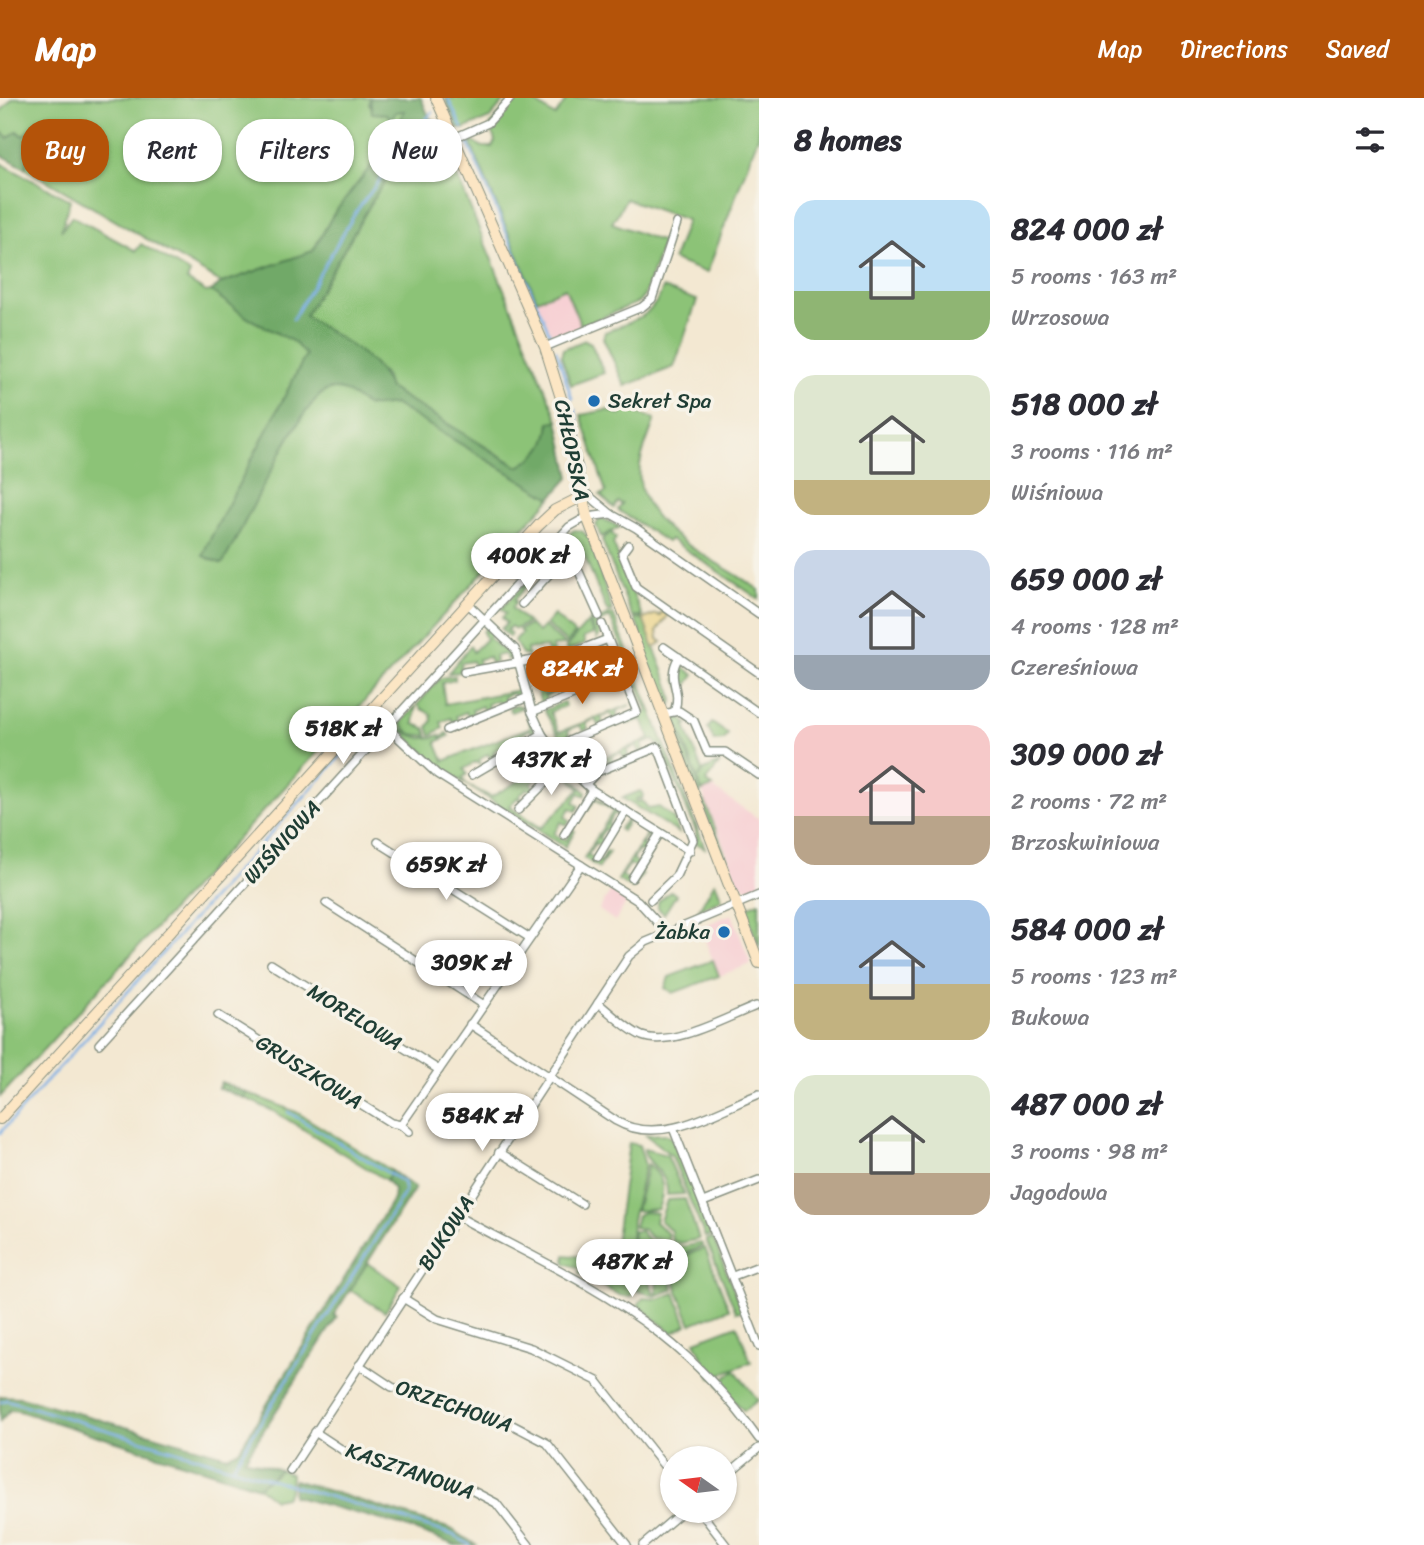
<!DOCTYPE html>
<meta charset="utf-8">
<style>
:root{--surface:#fff;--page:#f7f7f7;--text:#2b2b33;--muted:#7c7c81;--accent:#b45309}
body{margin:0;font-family:Sriracha,sans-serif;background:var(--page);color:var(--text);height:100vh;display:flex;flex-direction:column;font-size:26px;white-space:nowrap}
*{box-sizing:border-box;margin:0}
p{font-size:23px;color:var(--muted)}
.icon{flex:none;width:38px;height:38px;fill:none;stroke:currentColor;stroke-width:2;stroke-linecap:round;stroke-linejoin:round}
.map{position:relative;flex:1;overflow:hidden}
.panel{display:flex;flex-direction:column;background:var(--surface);width:665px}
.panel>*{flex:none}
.top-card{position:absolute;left:21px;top:21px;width:632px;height:63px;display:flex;gap:14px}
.needle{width:46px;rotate:284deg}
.tools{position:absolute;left:660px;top:1348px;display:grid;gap:14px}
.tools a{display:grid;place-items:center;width:77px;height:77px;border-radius:50%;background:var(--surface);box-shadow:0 2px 5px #0004;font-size:35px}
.price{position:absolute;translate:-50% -60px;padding:0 16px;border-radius:24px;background:#fff;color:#222;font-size:23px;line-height:46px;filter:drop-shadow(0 2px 4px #0008)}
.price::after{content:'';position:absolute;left:50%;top:42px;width:21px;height:16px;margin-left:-10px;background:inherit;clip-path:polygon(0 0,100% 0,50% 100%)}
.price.selected{background:var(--accent);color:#fff}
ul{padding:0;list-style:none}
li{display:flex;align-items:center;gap:21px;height:175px;padding:0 35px}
li span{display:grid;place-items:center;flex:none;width:196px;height:140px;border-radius:21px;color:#555}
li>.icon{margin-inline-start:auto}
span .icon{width:84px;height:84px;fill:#fffc;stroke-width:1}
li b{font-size:30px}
h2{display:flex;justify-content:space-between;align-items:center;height:84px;padding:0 35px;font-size:30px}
.pill{padding:0 24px;border-radius:28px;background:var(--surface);box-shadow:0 2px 5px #0004;font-size:24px;line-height:63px}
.pill.selected{background:var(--accent);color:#fff}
header{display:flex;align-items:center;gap:42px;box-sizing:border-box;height:98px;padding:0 35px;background:var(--accent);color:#fff}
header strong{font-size:33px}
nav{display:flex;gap:38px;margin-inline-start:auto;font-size:24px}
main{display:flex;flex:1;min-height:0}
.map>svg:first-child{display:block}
</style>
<header>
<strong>Map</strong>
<nav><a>Map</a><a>Directions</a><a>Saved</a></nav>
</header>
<main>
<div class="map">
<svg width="759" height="1447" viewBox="0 0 759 1447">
<rect width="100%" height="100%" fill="#f7f3e8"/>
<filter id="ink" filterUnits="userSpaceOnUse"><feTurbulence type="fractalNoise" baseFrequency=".0143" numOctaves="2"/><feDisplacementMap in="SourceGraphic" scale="14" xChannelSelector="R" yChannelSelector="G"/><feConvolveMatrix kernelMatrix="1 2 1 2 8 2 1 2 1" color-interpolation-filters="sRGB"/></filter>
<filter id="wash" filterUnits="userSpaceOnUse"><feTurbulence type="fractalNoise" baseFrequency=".00686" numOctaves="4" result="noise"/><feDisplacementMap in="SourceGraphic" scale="28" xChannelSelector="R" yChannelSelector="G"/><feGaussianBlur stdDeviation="1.57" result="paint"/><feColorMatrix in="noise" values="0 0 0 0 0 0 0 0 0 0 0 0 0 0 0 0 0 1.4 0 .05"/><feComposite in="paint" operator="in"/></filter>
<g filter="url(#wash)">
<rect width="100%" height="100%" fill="#f3e8d2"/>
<!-- built -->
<g fill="#f7cfd3">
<polygon points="565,190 581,228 559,237 551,234 537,202"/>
<polygon points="712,689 759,721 759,790 753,793 739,786 702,693"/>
<polygon points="611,792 628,802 615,823 599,812"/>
<polygon points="732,816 751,866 719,878 700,829"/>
</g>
<!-- green -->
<g fill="#8cc377" stroke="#568056" stroke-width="2">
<polygon points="13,0 370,0 369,6 381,16 405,12 396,36 333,117 313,153 222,185 25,70 44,21 23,38 9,40 0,33 0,14"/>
<polygon points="445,0 507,0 490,20 463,31 458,30"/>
<polygon points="514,0 529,0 555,18 568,0 759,0 759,36 707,175 673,162 687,122 626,101 612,125 663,144 644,198 639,204 581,228 565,190 537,202 469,42 483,49 492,49 495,43 490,27"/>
<path d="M430,21L434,22L558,322L550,325C548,348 538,357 519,369L389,290L385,277L305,218L377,95Z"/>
<path d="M0,65L70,102L61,133L72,118L136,153L141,146L190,175L187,182L206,194L211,193L248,220L294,244L306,257L203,458L222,465C243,433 300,301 328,292C346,287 353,301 367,307C374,310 386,307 394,306L551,400L0,999Z"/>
<path d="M663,190L697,202L674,269L625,288L603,240L605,234C633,222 652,221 663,190Z"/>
<polygon points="585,242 591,245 604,275 571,287 561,258 563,251"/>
<path d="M623,310L655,321C650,336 642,352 640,367C632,432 719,461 759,492V501L670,441L667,444L618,412L622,406L618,404L614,410L600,397L606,394L581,317L607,312L621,317Z"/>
<polygon points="601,420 603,421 620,429 601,439 596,427"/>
<polygon points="574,432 582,433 590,441 612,513 607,513 580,447 574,449 567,443 562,449 566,453 559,452 558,446"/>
<polygon points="611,434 616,440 613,445 642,518 632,518 602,442"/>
<polygon points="554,457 555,465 550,461 514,502 516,504 512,510 528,525 515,531 511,528 507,532 511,536 509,539 501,531 507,525 502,520 506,515 501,511 548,459"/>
<polygon points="609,516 613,516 705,750 696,745 696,733 660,646 657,647 655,642 642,646 644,652 639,654 637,648 627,652 628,658 624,660 621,654 612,658 613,664 609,666 607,660 594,665 596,671 591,675 583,668 650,641 642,621 629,626 628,622 648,614 610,519 597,526 601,535 597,541 590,523 594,517 597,523"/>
<polygon points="554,517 575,536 567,545 546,526"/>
<polygon points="634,520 643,521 671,593 673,604 669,608 665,608 639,545 641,534"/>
<polygon points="588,524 593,536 583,540 585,546 566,553 566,549"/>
<polygon points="530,527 538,534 544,528 565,547 552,548 553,554 548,555 547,549 527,551 528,558 523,557 514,543 522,535 519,532"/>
<polygon points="486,530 493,535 489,540 503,552 508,548 512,558 507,562 505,556 495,558 496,564 491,565 489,559 478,561 479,568 474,569 473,563 461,565 460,574 448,575 470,548 473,554 486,541 483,534"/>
<polygon points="547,562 550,571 536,576 544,597 615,568 616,573 613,578 611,572 597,578 599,583 595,585 593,579 582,584 583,590 580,591 578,585 566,590 568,596 564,597 562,592 545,598 547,604 541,606 530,564"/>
<polygon points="682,568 694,577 682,594 676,581"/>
<polygon points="455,578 455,582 442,585 445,606 519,592 520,598 516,601 513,595 503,599 505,605 500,607 497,602 487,606 489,612 484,614 482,608 472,612 474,618 469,620 466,614 456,618 458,624 454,626 451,620 441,624 443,630 431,637 428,629 432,623 431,616 421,611 418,606 440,580"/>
<polygon points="564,604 565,608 550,614 559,634 630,607 616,613 618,619 613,621 610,615 601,619 603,625 598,627 595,621 586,625 588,631 583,633 580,627 568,632 570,639 562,644 544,612"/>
<path d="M517,607L523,609L535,630L534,637L530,631L521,637L524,642L520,645L517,640L507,645L510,651L506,653L502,648L493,654L496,659L492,662L488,656L479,662L482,668L476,664L464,671L467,676L462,680L467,687L491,699L552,663L541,644L530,650L528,647L541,643V644L557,664L555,671L550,667L543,675L546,679L543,683L538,679L531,686L535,691L531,694L527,690L519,698L523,702L517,700L509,708L541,730L580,691L565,675L556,684L553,682L566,674L586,694L585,698L579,695L574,704L579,708L576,713L570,710L565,719L570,722L567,727L561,724L554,736L566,742L572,731L575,733L565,749L445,673L395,628C411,636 419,645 440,637L441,640L447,635L449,638L436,644L444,663L531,629L523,609L511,614L509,610Z"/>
<polygon points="416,608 414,626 425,630 428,638 411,636 400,626"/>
<polygon points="674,615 688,626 685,628 702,672 699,680 704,672 720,665 706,683 713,689 702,693"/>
<polygon points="672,616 701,694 698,697 669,620"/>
<polygon points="712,625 728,636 724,642 714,643 708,630"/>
<polygon points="640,693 643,696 642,701 637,700 636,704 642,703 649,711 659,709 673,720 679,735 622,700"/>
<polygon points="595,699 617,713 620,717 614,716 608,726 613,729 610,734 605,731 599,740 604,744 601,748 595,745 588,757 601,764 606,753 609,754 599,770 584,760 613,713 595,701 588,712 585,710"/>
<polygon points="700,701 705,704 734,780 733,787"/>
<polygon points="629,720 651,734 653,739 647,738 642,747 647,750 644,755 639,752 633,761 638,765 635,769 630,766 622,778 634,785 639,774 643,776 633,791 618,782 648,734 629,722 622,733 619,731"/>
<polygon points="715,784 722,801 699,811"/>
<polygon points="671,793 676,797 664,816 658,810 658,804"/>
<polygon points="759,804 759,849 746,813 748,809"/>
<polygon points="713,862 719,878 673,895 665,890 669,879"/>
<polygon points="247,995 296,1014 392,1073 386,1082 275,1014 245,1000"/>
<polygon points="665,1036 673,1041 711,1137 705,1139 672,1058 646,1037"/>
<path d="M629,1045L639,1047L645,1067L632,1122L629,1173L621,1174L598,1166C588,1171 574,1170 565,1165V1157L613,1162Z"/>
<path d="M644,1051L667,1057L684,1096L667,1097C669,1072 644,1066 644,1051Z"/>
<path d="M648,1066C665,1079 665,1093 658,1111L636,1113Z"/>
<polygon points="685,1101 699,1141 681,1145 672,1143 671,1133 660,1123 667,1102"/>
<polygon points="644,1114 657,1115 655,1124 668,1136 668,1142 651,1140 644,1132 634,1129 637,1117"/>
<polygon points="633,1133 640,1133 649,1143 666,1146 650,1170 632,1169"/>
<polygon points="713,1140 742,1213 736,1214 706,1142"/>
<polygon points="701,1145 703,1148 673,1160 667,1153 671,1146 683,1149"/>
<polygon points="705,1150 729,1211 691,1226 667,1165 673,1191 657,1197 656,1168 663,1155 668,1164"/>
<polygon points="367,1165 401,1188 385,1214 350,1192"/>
<polygon points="600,1169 621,1176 630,1175 635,1192 630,1199 619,1197 579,1175 580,1170 589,1173"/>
<polygon points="632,1172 645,1174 655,1198 638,1193"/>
<polygon points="675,1195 687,1227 672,1235 638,1207 643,1200 658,1201"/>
<polygon points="737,1227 751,1264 711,1280 695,1243"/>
<polygon points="735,1272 758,1302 744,1313 718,1286"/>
<polygon points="280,1372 291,1376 290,1391 285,1399 274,1401 258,1389"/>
</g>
<!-- forest -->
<g fill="#71a968" stroke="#48734e" stroke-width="2">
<path d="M370,0H421L430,21L377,95L305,218C332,237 378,257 389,290L518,369C538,358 548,348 550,325L558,322L570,379L551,400L394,306C386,307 374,310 367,307C353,301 346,287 328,292C300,301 243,434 222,466L203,458L206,449L306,257L294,244L248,220L211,193L222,185L313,153L333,117L396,36L404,13L396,14L391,21L387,16L372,15Z"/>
<polygon points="45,20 25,70 0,56 0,33 8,40 17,33 23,38 38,22"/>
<polygon points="221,984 247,995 244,1000 218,990"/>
<polygon points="392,1073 415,1090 334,1217 337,1219 245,1361 280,1372 258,1389 19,1313 10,1312 0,1323 0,1298 21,1299 227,1358 239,1352 393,1101 394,1091 386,1082"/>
<polygon points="294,1382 451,1431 476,1447 455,1447 400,1427 292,1398"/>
</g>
<!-- sand -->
<polygon fill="#eeda9e" stroke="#868c69" stroke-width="2" points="662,513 668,517 657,533 658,541 662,544 654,550 643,521 656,516 660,518"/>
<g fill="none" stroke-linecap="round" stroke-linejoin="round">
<!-- stream -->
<g stroke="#77ade5" stroke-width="2.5">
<polyline points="448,0 462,30"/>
<polyline points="466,41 552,241"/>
<polyline points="293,221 357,112 432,14"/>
<polyline points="556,252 572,301"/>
<polyline points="575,312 588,370"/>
<polyline points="0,1035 359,638"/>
<polyline points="1,1304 7,1302 374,1412 453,1437 470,1447"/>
<polyline points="232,1370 405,1094 403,1084 288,1014"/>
</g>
</g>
</g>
<g filter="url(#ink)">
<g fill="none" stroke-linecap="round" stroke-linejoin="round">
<defs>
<g id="street">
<polyline points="454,40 488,25 511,0"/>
<polyline points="545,249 642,209 652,201 677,125"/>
<polyline points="581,391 611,416 636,430 759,516"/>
<polyline points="587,419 611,416"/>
<polyline points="628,447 622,455 636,489 759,575"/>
<polyline points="468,506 515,551 532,614 542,636 564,666 592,692 690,753"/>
<polyline points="522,506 563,461 572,458 599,518"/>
<polyline points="664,549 759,615"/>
<polyline points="464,574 569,556 608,541"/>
<path d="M675,611C682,591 665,581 679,559"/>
<polyline points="371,614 437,676 638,803 667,835"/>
<polyline points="532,614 622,577"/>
<polyline points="663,616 679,613 694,623 707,654 725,654 759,677"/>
<polyline points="447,632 526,600"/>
<polyline points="554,653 571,642 637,614 602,526"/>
<polyline points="472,677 542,636"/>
<polyline points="586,686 597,674 658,649 693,742 676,778 651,802"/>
<polyline points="518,712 564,666"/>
<polyline points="564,737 592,692"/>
<polyline points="378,744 530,840"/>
<polyline points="598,759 626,713"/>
<polyline points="632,780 660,735"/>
<polyline points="326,805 484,907"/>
<polyline points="271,866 439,972"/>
<path d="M598,905C612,916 626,931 642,938C672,950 727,919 756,908"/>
<polyline points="218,917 391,1025 401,1027"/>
<path d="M470,926L616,1023C661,1049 716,1013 759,996"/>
<polyline points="99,946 569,429 583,421"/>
<polyline points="673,1030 759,1248"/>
<polyline points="409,1034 401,1027 581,767"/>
<polyline points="499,1054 582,1106"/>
<polyline points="703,1104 759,1082"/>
<path d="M457,1118C525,1155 599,1188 660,1236C697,1265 732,1303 759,1341"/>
<polyline points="733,1178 759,1168"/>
<polyline points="403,1200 437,1221 531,1250 597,1283 672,1378"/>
<polyline points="359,1267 392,1289 501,1321 547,1345 627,1447"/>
<polyline points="315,1334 350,1357 473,1393 496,1405 529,1447"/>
<polyline points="290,1373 629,858 646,844 759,797"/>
<polyline points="724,1379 759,1350"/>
<polyline points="699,1412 726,1447"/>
<polyline points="643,1447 684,1412"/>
</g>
<g id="secondary">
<polyline points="436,0 545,249 566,316 587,419 759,865"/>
<polyline points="0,1021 539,427 555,412 581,399"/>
</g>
</defs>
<!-- street casing -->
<use href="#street" stroke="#899283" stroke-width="10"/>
<!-- secondary casing -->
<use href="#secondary" stroke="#899283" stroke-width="12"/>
<!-- street -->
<use href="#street" stroke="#fff" stroke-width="7"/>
<!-- secondary -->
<use href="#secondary" stroke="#fce6c4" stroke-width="10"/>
</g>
</g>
<!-- markers -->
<g fill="#1f6fb2" stroke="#f7f3e8" stroke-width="2.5">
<circle cx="594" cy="303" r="7"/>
<circle cx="724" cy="834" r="7"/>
</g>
<g text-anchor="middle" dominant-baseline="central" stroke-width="7" stroke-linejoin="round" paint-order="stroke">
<!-- poi labels -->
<g font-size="21" fill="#1f3d34" stroke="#f7f3e8" text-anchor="start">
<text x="608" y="303">Sekret Spa</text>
<text x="710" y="834" text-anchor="end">Żabka</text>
</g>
<!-- street labels -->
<g font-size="21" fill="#1f3d34" stroke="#f7f3e8">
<text transform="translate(572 352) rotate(78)">CHŁOPSKA</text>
<text transform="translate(282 744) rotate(-48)">WIŚNIOWA</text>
<text transform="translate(355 919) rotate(32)">MORELOWA</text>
<text transform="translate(309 974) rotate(32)">GRUSZKOWA</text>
<text transform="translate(446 1135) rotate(-57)">BUKOWA</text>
<text transform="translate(454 1308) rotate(19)">ORZECHOWA</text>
<text transform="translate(410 1373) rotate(19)">KASZTANOWA</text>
</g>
</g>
</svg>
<div class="tools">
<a><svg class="needle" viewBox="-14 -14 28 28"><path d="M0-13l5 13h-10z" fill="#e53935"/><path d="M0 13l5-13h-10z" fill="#7c7c81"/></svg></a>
</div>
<b class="price" style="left:528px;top:495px">400K zł</b>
<b class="price selected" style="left:582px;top:608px">824K zł</b>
<b class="price" style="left:343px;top:668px">518K zł</b>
<b class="price" style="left:551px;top:699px">437K zł</b>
<b class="price" style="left:446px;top:804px">659K zł</b>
<b class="price" style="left:471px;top:902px">309K zł</b>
<b class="price" style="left:482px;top:1055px">584K zł</b>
<b class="price" style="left:632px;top:1201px">487K zł</b>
<div class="top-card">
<a class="pill selected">Buy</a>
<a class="pill">Rent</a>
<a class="pill">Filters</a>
<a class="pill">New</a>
</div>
</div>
<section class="panel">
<h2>8 homes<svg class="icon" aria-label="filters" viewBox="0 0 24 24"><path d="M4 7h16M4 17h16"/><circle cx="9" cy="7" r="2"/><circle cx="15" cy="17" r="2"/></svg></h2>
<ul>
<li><span style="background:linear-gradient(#bfe0f5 65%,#8fb573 0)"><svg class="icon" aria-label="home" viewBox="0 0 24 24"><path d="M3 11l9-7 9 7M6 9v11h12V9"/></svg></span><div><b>824 000 zł</b><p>5 rooms · 163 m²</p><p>Wrzosowa</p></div></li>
<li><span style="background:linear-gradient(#dfe7d0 75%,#c2b280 0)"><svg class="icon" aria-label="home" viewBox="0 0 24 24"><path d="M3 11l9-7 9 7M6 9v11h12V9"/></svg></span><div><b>518 000 zł</b><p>3 rooms · 116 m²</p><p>Wiśniowa</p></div></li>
<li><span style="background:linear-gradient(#c9d6e8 75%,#9aa5b1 0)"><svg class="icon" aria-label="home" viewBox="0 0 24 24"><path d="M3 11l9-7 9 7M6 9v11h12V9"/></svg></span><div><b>659 000 zł</b><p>4 rooms · 128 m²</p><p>Czereśniowa</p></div></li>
<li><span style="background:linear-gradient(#f6c9c9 65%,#b9a48a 0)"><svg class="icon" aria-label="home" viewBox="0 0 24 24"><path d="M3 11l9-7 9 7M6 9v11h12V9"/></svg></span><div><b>309 000 zł</b><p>2 rooms · 72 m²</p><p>Brzoskwiniowa</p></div></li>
<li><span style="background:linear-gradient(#a9c7e8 60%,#c2b280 0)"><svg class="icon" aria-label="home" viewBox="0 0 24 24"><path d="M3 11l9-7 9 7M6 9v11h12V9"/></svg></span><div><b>584 000 zł</b><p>5 rooms · 123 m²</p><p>Bukowa</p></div></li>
<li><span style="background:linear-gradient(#dfe7d0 70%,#b9a48a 0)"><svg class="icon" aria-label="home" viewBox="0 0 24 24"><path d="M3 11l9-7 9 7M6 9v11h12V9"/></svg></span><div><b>487 000 zł</b><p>3 rooms · 98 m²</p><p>Jagodowa</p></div></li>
</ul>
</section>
</main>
